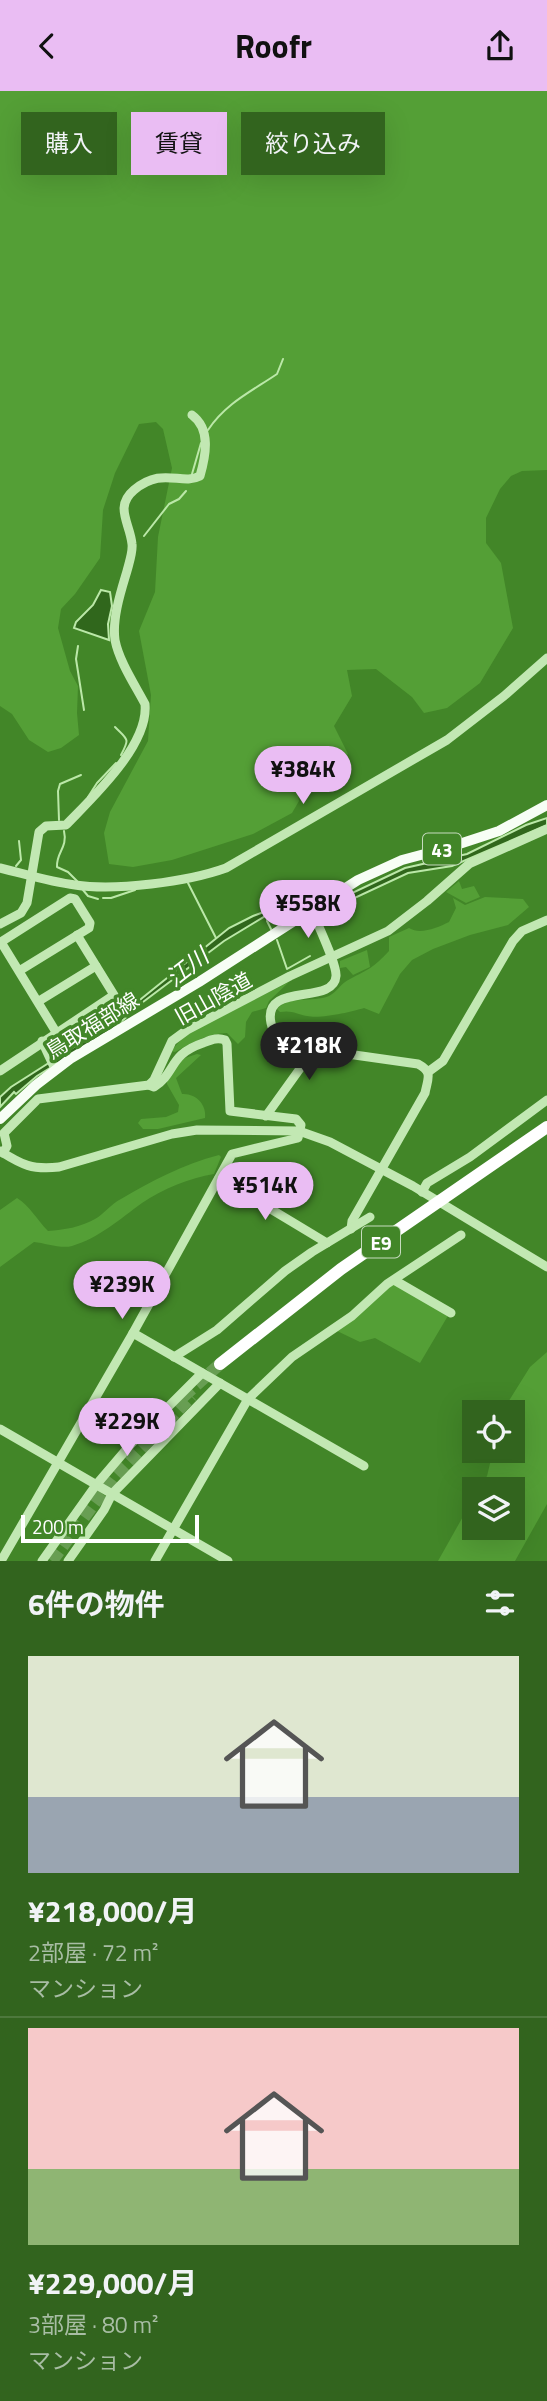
<!DOCTYPE html>
<html lang="ja">
<meta charset="utf-8">
<style>
:root{--surface:#32641e;--page:#3d6d2b;--text:#f1f3f6;--muted:#a8bda4;--line:#4d783c;--accent:#eabdf3}
body{margin:0;font-family:"Titillium Web","Noto Sans JP",sans-serif;background:var(--page);color:var(--text);height:100vh;display:flex;flex-direction:column;font-size:26px;white-space:nowrap}
*{box-sizing:border-box;margin:0}
p{font-size:23px;color:var(--muted)}
.icon{flex:none;width:38px;height:38px;fill:none;stroke:currentColor;stroke-width:2;stroke-linecap:round;stroke-linejoin:round}
.map{position:relative;height:1470px;overflow:hidden}
.panel{display:flex;flex-direction:column;background:var(--surface);flex:1}
.panel>*{flex:none}
.hud{position:absolute;left:21px;top:21px;width:506px;height:63px;display:flex;gap:14px}
.controls{position:absolute;left:462px;top:1309px;display:grid;gap:14px}
.controls a{display:grid;place-items:center;width:63px;height:63px;border-radius:0px;background:var(--surface);box-shadow:0 7px 28px #0002;font-size:35px}
.scale{position:absolute;left:21px;bottom:18px;width:178px;box-sizing:border-box;padding-left:7px;border:4px solid #fff;border-top:0;font-size:19px;line-height:24px;white-space:nowrap;color:#fff;-webkit-text-stroke:5px #428628;paint-order:stroke}
.price{position:absolute;translate:-50% -60px;padding:0 16px;border-radius:24px;background:var(--accent);color:#111;font-size:23px;line-height:46px;filter:drop-shadow(0 2px 4px #0008)}
.price::after{content:'';position:absolute;left:50%;top:42px;width:21px;height:16px;margin-left:-10px;background:inherit;clip-path:polygon(0 0,100% 0,50% 100%)}
.price.active{background:#222;color:#fff}
ul{padding:0;list-style:none}
li{display:grid;align-content:center;gap:14px;height:371px;padding:0 28px}
li+li{border-top:2px solid var(--line)}
li span{display:grid;place-items:center;height:217px;border-radius:0px;color:#555}
li>.icon{margin-inline-start:auto}
span .icon{width:126px;height:126px;fill:#fffc;stroke-width:1}
li b{font-size:30px}
h2{display:flex;justify-content:space-between;align-items:center;height:84px;padding:0 28px;font-size:30px}
.chip{padding:0 24px;border-radius:0px;background:var(--surface);box-shadow:0 7px 28px #0002;font-size:24px;line-height:63px}
.chip.active{background:var(--accent);color:#111}
header{display:flex;justify-content:space-between;align-items:center;height:91px;padding:0 28px;background:var(--accent);color:#111;font-size:32px;font-weight:700}
.map>svg:first-child{display:block}
</style>
<header><svg class="icon" aria-label="back" viewBox="0 0 24 24"><path d="M15 5l-7 7 7 7"/></svg>Roofr<svg class="icon" aria-label="share" viewBox="0 0 24 24"><path d="M12 15V3M7 8l5-5 5 5M5 13v7h14v-7"/></svg></header>
<div class="map">
<svg width="547" height="1470" viewBox="0 0 547 1470">
<rect width="100%" height="100%" fill="#428628"/>
<!-- green -->
<g fill="#549f36">
<polygon points="0,0 547,0 547,379 522,380 511,385 500,398 486,427 486,452 501,472 513,537 480,592 447,617 424,622 412,606 376,578 347,579 352,605 334,635 348,663 339,671 294,682 299,710 292,722 253,743 172,769 133,776 109,773 104,742 110,721 148,650 151,604 139,540 155,501 158,446 172,377 163,338 156,331 139,333 115,382 103,419 100,467 75,503 61,518 58,537 70,580 78,595 77,622 79,644 61,657 48,661 29,649 12,623 0,615"/>
<polygon points="459,790 462,798 474,795 480,806 466,812 446,801"/>
<path d="M485,806L523,808L529,816L508,834L470,844L433,858L412,869L400,883L379,923L364,917C351,921 321,928 307,925C297,923 292,919 280,921L277,918C290,904 311,912 329,905C337,901 341,892 350,888C369,878 373,877 389,860V846L409,837C420,844 437,837 449,831L456,817L453,807L465,814Z"/>
<polygon points="367,859 370,876 353,884 346,876 340,877 340,870"/>
<path d="M289,891L269,910L266,917L252,921L246,931L245,946L238,953L227,942C207,942 192,952 175,961L171,960L185,944Z"/>
<polygon points="118,908 122,914 94,938 87,927"/>
<path d="M197,963L201,964L176,987L182,1003C196,1002 207,1014 205,1027L158,1038H143L138,1032L141,1028L166,1026L178,1021L179,1014L167,993V987L182,968Z"/>
<path d="M219,1064L221,1066L214,1083C190,1087 162,1098 142,1112C120,1128 99,1147 72,1155C61,1158 45,1152 34,1151L0,1176V1119L17,1107C30,1115 37,1129 48,1140C64,1139 81,1136 95,1128C104,1123 111,1113 121,1108C152,1090 183,1073 219,1064Z"/>
<polygon points="396,1192 449,1223 420,1272 375,1247 360,1251 335,1239 390,1194"/>
<polygon points="547,1261 547,1413 515,1470 438,1470 474,1406 474,1437 513,1437 513,1398 479,1398 487,1385 493,1360 513,1360 513,1321 502,1321 530,1276"/>
</g>
<!-- water -->
<g fill="#30671c" stroke="#bbe8a8" stroke-width="2">
<polygon points="101,499 110,501 112,515 108,533 109,549 74,537 76,531 93,514"/>
<polygon points="547,727 547,734 452,775 408,782 344,812 317,806 267,824 224,850 143,911 112,939 37,985 16,1003 14,1001 0,1016 0,1006 11,996 110,933 229,837 253,825 315,802 328,800 344,806 405,777 467,763 526,734"/>
</g>
<g fill="none" stroke-linecap="round" stroke-linejoin="round">
<!-- stream -->
<g stroke="#bbe8a8" stroke-width="2">
<path d="M208,339C226,312 252,300 277,283L283,268"/>
<polyline points="192,383 201,352"/>
<polyline points="144,445 169,413 179,408 186,400"/>
<polyline points="78,555 76,568 84,619"/>
<path d="M115,636C128,649 130,647 121,664"/>
<polyline points="88,706 97,692 116,672"/>
<polyline points="59,729 58,700 60,693 81,684"/>
<path d="M64,740C68,757 56,761 57,776L68,781L78,791"/>
<polyline points="16,775 21,769 19,750"/>
<polyline points="188,792 216,847"/>
<polyline points="83,799 88,805 98,808"/>
<polyline points="103,807 111,807 135,799"/>
<polyline points="267,830 271,838"/>
<polyline points="277,849 287,878 310,865"/>
</g>
<!-- highway-tunnel -->
<g stroke="#689e53" stroke-width="12" stroke-dasharray="12 6" stroke-linecap="butt">
<polyline points="183,1306 220,1273"/>
<polyline points="52,1470 114,1386 192,1305"/>
</g>
<!-- minor -->
<g stroke="#c2e8b3" stroke-width="9">
<path d="M0,777C25,783 50,791 75,794C116,800 187,791 226,777L447,649L504,605L547,567"/>
<path d="M312,819C317,833 337,873 336,885C334,915 262,890 271,932C273,942 276,947 284,954L418,973C433,981 428,987 425,1002L352,1130L351,1138"/>
<path d="M0,833L21,822L27,812L39,741L46,735L66,734C93,706 149,654 145,613C135,594 119,570 115,549C112,527 121,500 127,480C129,472 133,461 132,453C130,432 114,416 134,399C163,375 181,395 200,385C206,364 211,338 192,324"/>
<polyline points="19,880 89,837 90,832 75,808 70,807 1,851 56,941"/>
<polyline points="39,910 96,875"/>
<polyline points="42,950 55,978"/>
<polyline points="0,980 114,904 77,844"/>
<polyline points="428,981 443,970 513,850 522,840 547,829"/>
<polyline points="266,1025 327,940"/>
<path d="M0,1060C22,1074 32,1079 59,1076L172,1043L197,1039L299,1040L330,1051L413,1095L547,1176"/>
<polyline points="3,1062 7,1055 4,1042 38,1008 149,994 154,989 172,950 187,939 290,885 388,840 427,810 469,773 547,738"/>
<polyline points="219,1087 327,1152"/>
<polyline points="422,1101 427,1092 470,1066 547,1009"/>
<polyline points="394,1189 451,1222"/>
<polyline points="133,1242 364,1375"/>
<polyline points="174,1266 217,1239 285,1180 312,1161 370,1126"/>
<polyline points="0,1338 228,1470"/>
<path d="M1,1470L133,1242L232,1063L298,1047L301,1034L296,1028L230,1020L227,953L225,949C217,946 211,949 203,952C168,964 177,981 154,996L149,994"/>
<polyline points="42,1470 96,1394 131,1353 202,1282"/>
<polyline points="68,1470 104,1419 112,1403 220,1292"/>
<polyline points="155,1470 248,1308 292,1266 352,1225 387,1193 461,1144"/>
</g>
<!-- major -->
<polyline stroke="#f7fef5" stroke-width="10" points="0,1028 36,994 70,968 199,891 358,789 402,769 447,757 499,740 547,714"/>
<!-- highway -->
<polyline stroke="#fff" stroke-width="12" points="220,1273 341,1178 547,1036"/>
</g>
<g text-anchor="middle" dominant-baseline="central" stroke-width="7" stroke-linejoin="round" paint-order="stroke">
<!-- shield labels -->
<g fill="#428628" stroke="#c6dbbe" stroke-width="2">
<rect x="423" y="742.5" width="38" height="31" rx="5"/>
<rect x="362" y="1135.5" width="38" height="31" rx="5"/>
</g>
<g font-size="19" font-weight="bold" fill="#fff">
<text x="442" y="758">43</text>
<text x="381" y="1151">E9</text>
</g>
<!-- street labels -->
<g font-size="21" fill="#fff" stroke="#428628">
<text transform="translate(213 907) rotate(-29)">旧山陰道</text>
<text transform="translate(92 934) rotate(-32)">鳥取福部線</text>
</g>
<!-- water labels -->
<g font-size="23" font-style="italic" fill="#fff" stroke="#428628">
<text transform="translate(187 876) rotate(-38)">江川</text>
</g>
</g>
</svg>
<div class="controls">
<a><svg class="icon" aria-label="locate" viewBox="0 0 24 24"><circle cx="12" cy="12" r="6"/><path d="M12 2v4M12 18v4M2 12h4M18 12h4"/></svg></a>
<a><svg class="icon" aria-label="layers" viewBox="0 0 24 24"><path d="M12 4l9 5-9 5-9-5zM3 14l9 5 9-5"/></svg></a>
</div>
<div class="scale">200 m</div>
<b class="price" style="left:303px;top:715px">¥384K</b>
<b class="price" style="left:308px;top:849px">¥558K</b>
<b class="price active" style="left:309px;top:991px">¥218K</b>
<b class="price" style="left:265px;top:1131px">¥514K</b>
<b class="price" style="left:122px;top:1230px">¥239K</b>
<b class="price" style="left:127px;top:1367px">¥229K</b>
<div class="hud">
<a class="chip">購入</a>
<a class="chip active">賃貸</a>
<a class="chip">絞り込み</a>
</div>
</div>
<section class="panel">
<h2>6件の物件<svg class="icon" aria-label="filters" viewBox="0 0 24 24"><path d="M4 7h16M4 17h16"/><circle cx="9" cy="7" r="2"/><circle cx="15" cy="17" r="2"/></svg></h2>
<ul>
<li><span style="background:linear-gradient(#dfe7d0 65%,#9aa5b1 0)"><svg class="icon" aria-label="home" viewBox="0 0 24 24"><path d="M3 11l9-7 9 7M6 9v11h12V9"/></svg></span><div><b>¥218,000/月</b><p>2部屋 · 72 m²</p><p>マンション</p></div></li>
<li><span style="background:linear-gradient(#f6c9c9 65%,#8fb573 0)"><svg class="icon" aria-label="home" viewBox="0 0 24 24"><path d="M3 11l9-7 9 7M6 9v11h12V9"/></svg></span><div><b>¥229,000/月</b><p>3部屋 · 80 m²</p><p>マンション</p></div></li>
</ul>
</section>
